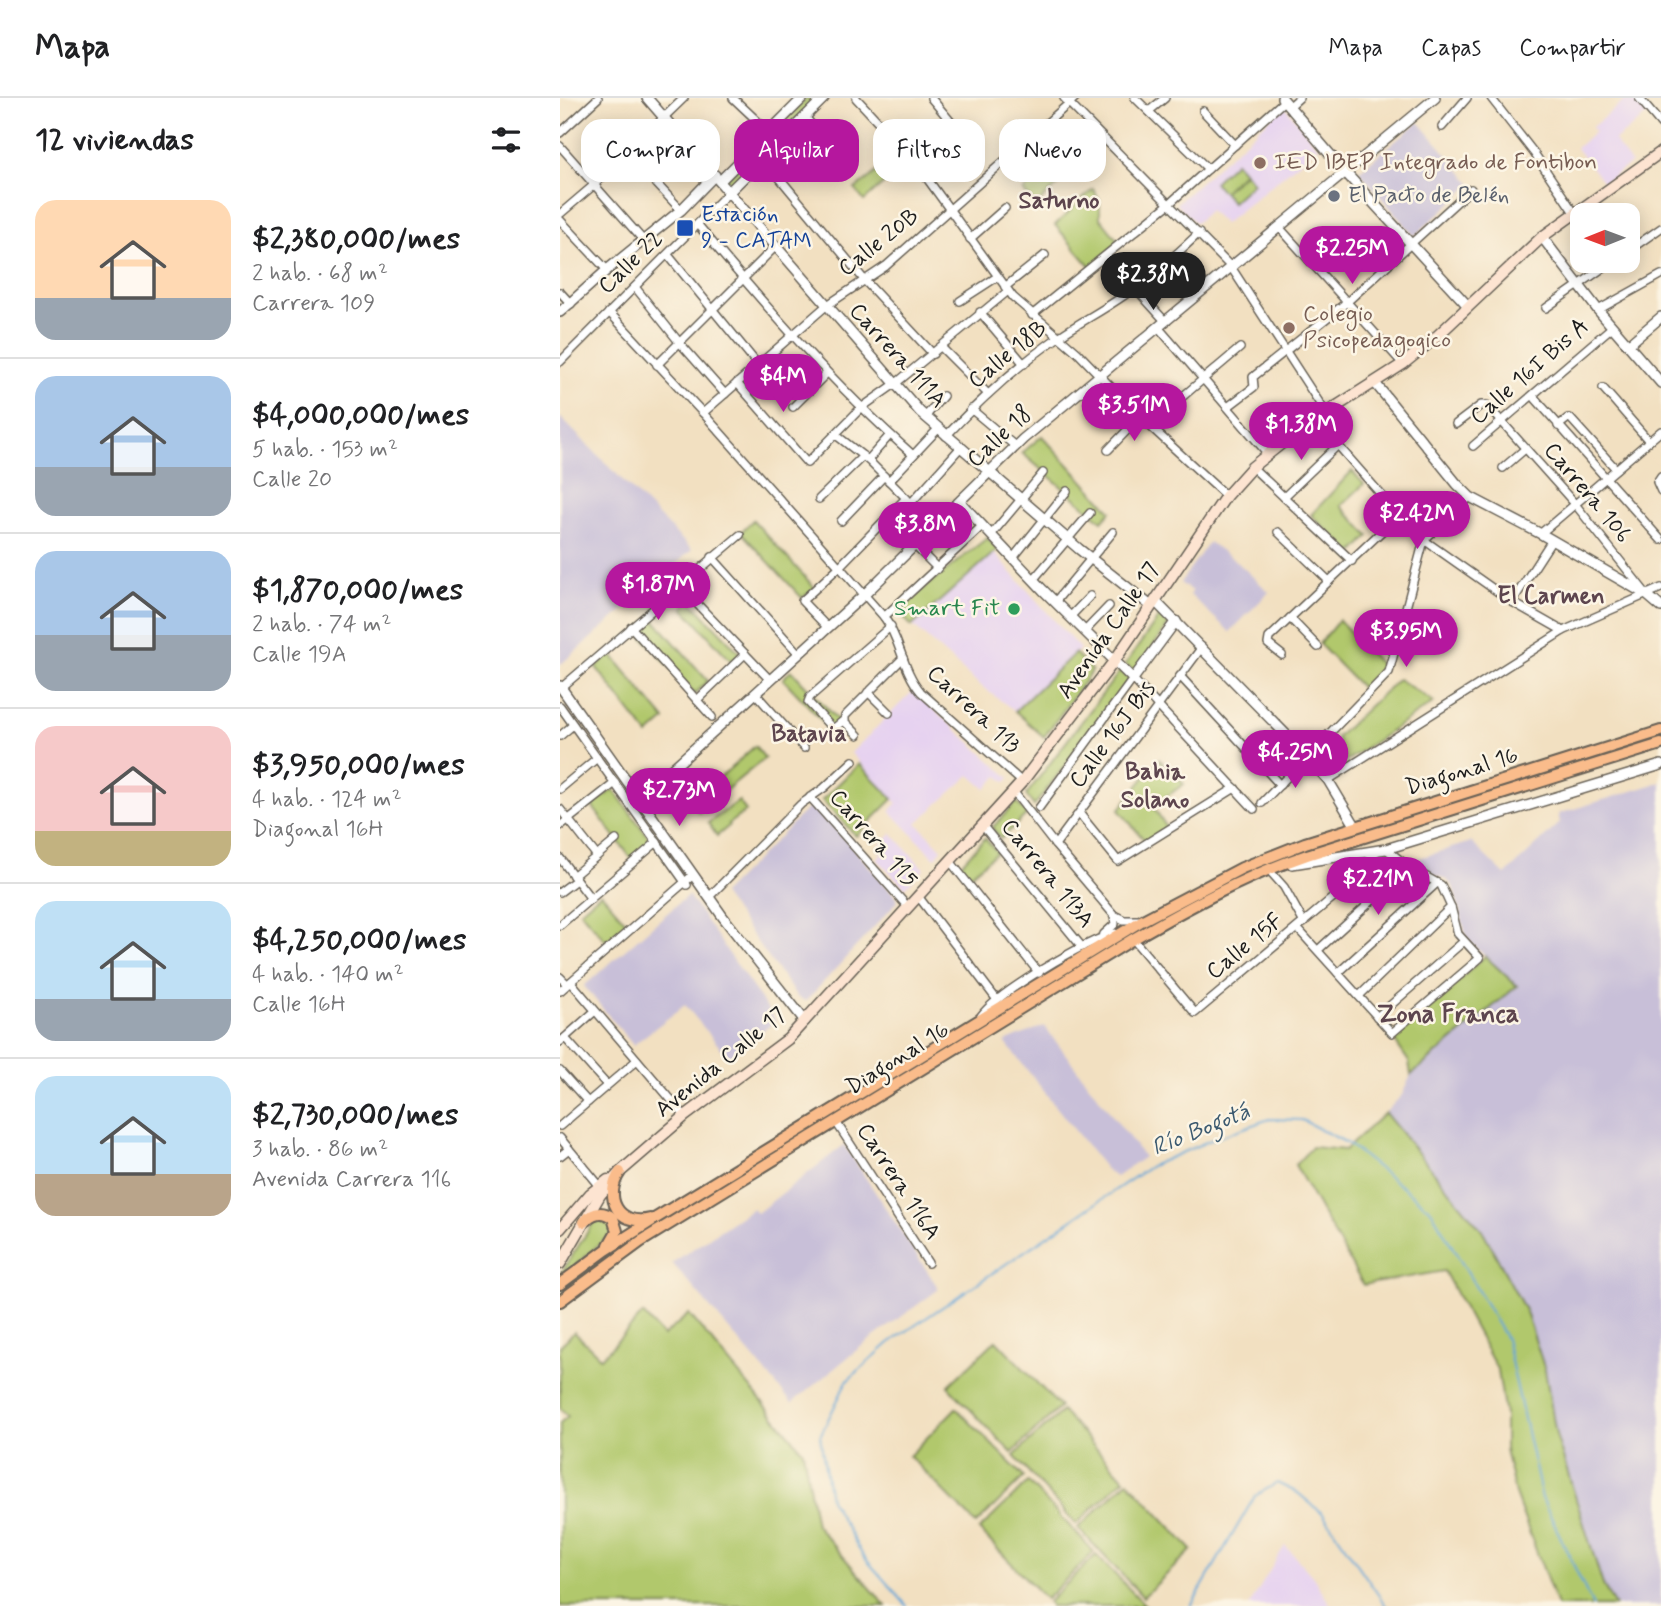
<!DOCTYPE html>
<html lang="es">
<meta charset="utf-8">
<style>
:root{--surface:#fff;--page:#f2f2f2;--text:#202124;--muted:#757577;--line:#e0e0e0;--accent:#b5179e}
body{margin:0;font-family:Mynerve,sans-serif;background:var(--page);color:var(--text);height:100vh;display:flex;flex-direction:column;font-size:26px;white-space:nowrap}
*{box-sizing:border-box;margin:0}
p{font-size:23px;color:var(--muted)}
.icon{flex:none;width:38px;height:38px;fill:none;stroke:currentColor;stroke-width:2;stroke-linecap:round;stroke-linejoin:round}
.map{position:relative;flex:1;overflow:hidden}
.side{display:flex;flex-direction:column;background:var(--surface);width:560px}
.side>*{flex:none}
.banner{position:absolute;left:21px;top:21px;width:665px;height:63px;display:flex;gap:14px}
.needle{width:46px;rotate:269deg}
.controls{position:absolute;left:1010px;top:105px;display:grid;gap:14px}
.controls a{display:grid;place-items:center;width:70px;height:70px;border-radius:14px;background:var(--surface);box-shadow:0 4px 18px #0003;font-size:35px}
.price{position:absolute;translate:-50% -60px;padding:0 16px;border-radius:24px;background:var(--accent);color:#fff;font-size:23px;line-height:46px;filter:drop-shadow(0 2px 4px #0008)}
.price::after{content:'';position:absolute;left:50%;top:42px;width:21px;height:16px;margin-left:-10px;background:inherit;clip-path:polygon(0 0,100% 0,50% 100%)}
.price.active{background:#222;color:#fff}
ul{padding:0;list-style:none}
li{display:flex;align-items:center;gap:21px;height:175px;padding:0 35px}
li+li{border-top:2px solid var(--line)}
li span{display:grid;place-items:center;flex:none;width:196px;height:140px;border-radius:21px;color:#555}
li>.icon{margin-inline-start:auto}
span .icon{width:84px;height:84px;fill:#fffc;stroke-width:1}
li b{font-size:30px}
h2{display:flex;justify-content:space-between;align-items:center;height:84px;padding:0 35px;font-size:30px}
.chip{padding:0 24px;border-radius:21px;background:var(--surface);box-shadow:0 4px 18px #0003;font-size:24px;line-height:63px}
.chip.active{background:var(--accent);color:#fff}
header{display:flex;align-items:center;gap:42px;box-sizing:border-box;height:98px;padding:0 35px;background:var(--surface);border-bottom:2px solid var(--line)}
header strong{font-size:33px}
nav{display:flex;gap:38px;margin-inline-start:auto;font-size:24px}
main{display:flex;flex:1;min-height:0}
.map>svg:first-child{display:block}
</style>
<header>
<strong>Mapa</strong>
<nav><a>Mapa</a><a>Capas</a><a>Compartir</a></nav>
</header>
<main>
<section class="side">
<h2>12 viviendas<svg class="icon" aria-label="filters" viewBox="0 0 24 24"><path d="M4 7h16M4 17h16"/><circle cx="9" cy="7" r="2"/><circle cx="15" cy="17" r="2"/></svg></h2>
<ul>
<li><span style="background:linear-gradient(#ffd9b3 70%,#9aa5b1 0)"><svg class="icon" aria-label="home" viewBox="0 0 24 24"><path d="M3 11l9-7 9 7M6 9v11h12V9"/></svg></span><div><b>$2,380,000/mes</b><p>2 hab. · 68 m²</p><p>Carrera 109</p></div></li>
<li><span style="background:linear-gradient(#a9c7e8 65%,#9aa5b1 0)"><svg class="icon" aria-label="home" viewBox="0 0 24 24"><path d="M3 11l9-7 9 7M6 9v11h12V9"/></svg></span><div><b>$4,000,000/mes</b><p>5 hab. · 153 m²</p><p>Calle 20</p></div></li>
<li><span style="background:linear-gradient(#a9c7e8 60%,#9aa5b1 0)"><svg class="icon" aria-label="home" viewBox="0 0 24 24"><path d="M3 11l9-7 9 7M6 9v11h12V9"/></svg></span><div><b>$1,870,000/mes</b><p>2 hab. · 74 m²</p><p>Calle 19A</p></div></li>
<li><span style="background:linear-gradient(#f6c9c9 75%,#c2b280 0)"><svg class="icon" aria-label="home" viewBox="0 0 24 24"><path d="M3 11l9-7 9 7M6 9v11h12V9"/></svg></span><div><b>$3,950,000/mes</b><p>4 hab. · 124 m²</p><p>Diagonal 16H</p></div></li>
<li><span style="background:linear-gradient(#bfe0f5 70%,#9aa5b1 0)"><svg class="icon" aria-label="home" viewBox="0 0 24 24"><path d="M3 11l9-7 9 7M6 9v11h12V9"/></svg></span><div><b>$4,250,000/mes</b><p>4 hab. · 140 m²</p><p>Calle 16H</p></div></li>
<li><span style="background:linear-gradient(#bfe0f5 70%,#b9a48a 0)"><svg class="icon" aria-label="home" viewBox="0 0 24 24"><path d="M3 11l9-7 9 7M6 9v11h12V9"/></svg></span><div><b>$2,730,000/mes</b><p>3 hab. · 86 m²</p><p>Avenida Carrera 116</p></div></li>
</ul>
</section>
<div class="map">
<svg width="1101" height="1508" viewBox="0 0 1101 1508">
<rect width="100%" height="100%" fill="#fcf5e5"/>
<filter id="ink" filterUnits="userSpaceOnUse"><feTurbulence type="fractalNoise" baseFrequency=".0143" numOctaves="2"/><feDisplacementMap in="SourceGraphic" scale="14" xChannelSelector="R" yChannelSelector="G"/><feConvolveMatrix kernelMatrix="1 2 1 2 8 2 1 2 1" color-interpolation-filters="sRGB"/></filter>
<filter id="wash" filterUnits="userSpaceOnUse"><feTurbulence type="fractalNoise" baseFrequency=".00686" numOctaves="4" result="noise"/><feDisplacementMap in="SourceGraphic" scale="28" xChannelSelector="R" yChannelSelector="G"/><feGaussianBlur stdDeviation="1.57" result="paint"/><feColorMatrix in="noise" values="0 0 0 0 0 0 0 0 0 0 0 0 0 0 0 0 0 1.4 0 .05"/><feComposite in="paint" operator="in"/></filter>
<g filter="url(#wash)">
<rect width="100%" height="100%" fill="#f2e0c1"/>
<!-- built -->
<g fill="#e6d2f0">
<polygon points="1068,0 1076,0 1088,16 1054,43 1071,65 1044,85 1016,50 1035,34 1032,29"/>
<polygon points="724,8 758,49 664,126 649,112 636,125 616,106"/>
<polygon points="434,455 520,551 455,613 421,588 353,528"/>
<polygon points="353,593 450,680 446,684 438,678 426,691 410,677 361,721 357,725 382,751 375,760 330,713 337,705 291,655"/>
<polygon points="332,735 364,771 345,790 317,761 322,756 317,750"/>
<polygon points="725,1447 753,1479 771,1508 689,1508"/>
</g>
<!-- industrial -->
<g fill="#c8bfd8">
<polygon points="859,24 912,86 854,138 799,73"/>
<polygon points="0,319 132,452 0,567"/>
<polygon points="649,444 676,463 709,494 670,534 630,497 632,493 620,485"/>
<polygon points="1101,684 1101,1508 1055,1508 1043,1487 996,1337 985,1272 924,1135 825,1015 842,997 851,977 957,888 907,841 893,788 887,782 858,769 855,766 856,761 911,744 945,777 1000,725 998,716"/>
<polygon points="251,707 256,708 336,799 337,804 246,903 238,900 162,796"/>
<polygon points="128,797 216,923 168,959 125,907 73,947 24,888"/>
<polygon points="484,928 584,1059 556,1079 547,1073 445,944"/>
<polygon points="284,1047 379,1191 303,1247 232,1305 112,1165 193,1110 197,1115"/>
</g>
<!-- green -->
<g fill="#b1c86c" stroke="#667244" stroke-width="2">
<polygon points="247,0 260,0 171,88 165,82"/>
<polygon points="342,54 349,63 304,103 295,91"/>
<polygon points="675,64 684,74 664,93 685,75 693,85 672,104 654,84"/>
<polygon points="491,67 504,82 476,107 463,93"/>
<polygon points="533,91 540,103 540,120 559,144 531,169 495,127"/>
<polygon points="482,338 551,413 542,423 462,355"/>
<polygon points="792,373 804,386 781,408 809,438 792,456 751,417"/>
<polygon points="193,422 255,490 242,500 181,434"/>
<polygon points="427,440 438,451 352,528 336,512"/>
<polygon points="130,503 180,555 172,564 123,510"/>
<polygon points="92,519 148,583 135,596 77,533"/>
<polygon points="599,519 609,526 575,573 565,567"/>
<polygon points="779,522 824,570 804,592 759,546"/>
<polygon points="50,555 105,622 88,637 36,569"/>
<polygon points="515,555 532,573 484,639 455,613"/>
<polygon points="231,572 279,623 270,631 223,581"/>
<polygon points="560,573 570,582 474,708 466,697"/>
<polygon points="838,581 874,604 783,665 777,639"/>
<polygon points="195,648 205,660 139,714 132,705"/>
<polygon points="599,661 624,686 593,708 607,730 586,744 559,712"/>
<polygon points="299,666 333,701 296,738 262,702"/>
<polygon points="53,691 92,744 71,760 32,708"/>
<polygon points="179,703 186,713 168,726 169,728 157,738 148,725"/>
<polygon points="456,704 467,716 441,741 432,730"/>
<polygon points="425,740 437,754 409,778 400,767"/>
<polygon points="41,795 67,825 46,843 20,813"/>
<polygon points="925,858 957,888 851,977 849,964 834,942"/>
<polygon points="825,1015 924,1135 966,1214 985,1272 996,1337 1043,1487 1055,1508 997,1508 955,1396 945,1351 945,1317 938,1273 884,1173 803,1187 735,1067 752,1049 785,1052"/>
<polygon points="45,1119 53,1129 50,1137 0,1181 0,1177 33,1125 37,1120"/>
<polygon points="83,1216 103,1238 129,1216 243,1353 256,1427 326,1508 0,1508 0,1325 8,1318 0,1310 0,1248 14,1234 41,1260"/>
<polygon points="436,1242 500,1309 452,1355 388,1288"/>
<polygon points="396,1310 464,1379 416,1426 349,1358"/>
<polygon points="502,1313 564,1381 516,1426 454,1358"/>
<polygon points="568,1383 632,1452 583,1499 518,1430"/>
<polygon points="468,1384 534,1454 486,1501 419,1432"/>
<polygon points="536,1457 586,1508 491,1508 488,1504"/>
</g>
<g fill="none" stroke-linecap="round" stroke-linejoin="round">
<!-- stream -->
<g stroke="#62a5d7" stroke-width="2">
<polyline points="347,1508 303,1458 270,1401 260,1338 287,1283 329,1245 591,1068 651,1042 709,1021 742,1022 787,1045 871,1112 946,1241 982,1400 1033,1508"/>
<polyline points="631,1508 695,1398 717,1385 738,1395 763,1416 826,1508"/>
</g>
</g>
</g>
<g filter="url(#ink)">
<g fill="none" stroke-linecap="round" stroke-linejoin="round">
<defs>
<g id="minor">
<polyline points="173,0 209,34"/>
<polyline points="296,0 353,61 453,199 518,255 580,319 666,398"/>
<polyline points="371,0 397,31"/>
<polyline points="504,0 671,169 766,315"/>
<polyline points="575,0 648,71"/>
<polyline points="931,0 974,55 1015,116"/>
<polyline points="1079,0 1101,26"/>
<polyline points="729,9 739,0"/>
<polyline points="589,13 605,0"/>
<polyline points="643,13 675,47"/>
<polyline points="245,19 270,48"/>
<polyline points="882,29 907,0"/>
<polyline points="479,33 515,72"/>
<polyline points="0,35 38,0"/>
<polyline points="0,48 83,142"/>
<polyline points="67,54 121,112"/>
<polyline points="203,60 306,184 373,256"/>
<polyline points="0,116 34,87 124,0"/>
<polyline points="0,122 47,172"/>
<path d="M138,127C205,208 274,287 353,357"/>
<polyline points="719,129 843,266"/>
<polyline points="410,141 445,110"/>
<polyline points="1068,153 1101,130"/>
<polyline points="108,157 198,267"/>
<polyline points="547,159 605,223"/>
<polyline points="75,189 119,244 165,296"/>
<polyline points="445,189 485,157"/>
<polyline points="0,194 11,206"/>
<polyline points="400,203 437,179"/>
<polyline points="986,210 1053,163"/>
<polyline points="1038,212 1101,177"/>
<path d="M49,214L143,315L324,519C341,542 342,572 361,594L462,684"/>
<polyline points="420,214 464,266"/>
<polyline points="472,217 609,106 724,3"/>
<polyline points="598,229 708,356"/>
<polyline points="381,249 428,296"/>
<polyline points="0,264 169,94"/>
<polyline points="97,267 215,149"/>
<polyline points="177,285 247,365 301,310 335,286 448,193"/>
<polyline points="1043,290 1089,343"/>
<polyline points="973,298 1101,442"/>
<polyline points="669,308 694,289 693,279 787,204 911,91"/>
<polyline points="233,309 267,275"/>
<polyline points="411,311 455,348"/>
<polyline points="143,315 266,208 326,168 515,0"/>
<polyline points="365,319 383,298"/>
<polyline points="755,321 839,417 864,442 952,504 1003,533"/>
<polyline points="896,326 921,307 927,307 1015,406 1084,493"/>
<polyline points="589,327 680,250"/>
<polyline points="998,328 1008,320 1010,320 1056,371"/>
<polyline points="276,337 308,362 375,429"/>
<path d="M386,338C421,301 458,267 500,238C525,221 553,207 577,188C599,172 619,154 639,135"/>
<polyline points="913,348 1052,229"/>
<polyline points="548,352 580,319"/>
<polyline points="308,362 330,337"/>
<polyline points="692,369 792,463"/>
<polyline points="943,370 965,351"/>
<polyline points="1101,378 1097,384 1101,393"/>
<polyline points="329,383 378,331"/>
<polyline points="724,399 777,348"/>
<polyline points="259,401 303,358"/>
<polyline points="351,405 400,350"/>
<polyline points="281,423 324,378"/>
<polyline points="718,434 769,483"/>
<polyline points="980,436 1101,333"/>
<polyline points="431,437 483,375"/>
<polyline points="355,448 378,471"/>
<polyline points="152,459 239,556"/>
<polyline points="453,460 507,393"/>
<polyline points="473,482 530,415"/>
<polyline points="119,487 210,582"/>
<polyline points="495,504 553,434"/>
<polyline points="952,504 992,442"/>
<polyline points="324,519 422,428"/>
<polyline points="510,519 530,498"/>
<polyline points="730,520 758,549"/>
<polyline points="71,529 152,619"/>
<polyline points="268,530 242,503 279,469 346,400"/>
<polyline points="525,533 549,508"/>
<polyline points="722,557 708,546 709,540 839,417"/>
<polyline points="620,578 720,687"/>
<polyline points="1,590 180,437"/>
<polyline points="308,594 329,615"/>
<polyline points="195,595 244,650"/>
<polyline points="137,602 185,556"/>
<polyline points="0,608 127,787"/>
<polyline points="284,622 273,631 248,604 250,599 331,528"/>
<polyline points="298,637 285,624 285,618 343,560"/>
<polyline points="0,638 13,627"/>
<polyline points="768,682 1003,533 1101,490"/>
<polyline points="0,691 37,660"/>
<polyline points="453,693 495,747 554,817 564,822 581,822"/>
<polyline points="250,699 348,809"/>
<polyline points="702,705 829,574 864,442 910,399"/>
<polyline points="479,710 573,581 694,711"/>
<polyline points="0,711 37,758"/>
<polyline points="519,715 558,763 675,690"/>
<polyline points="422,727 522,849"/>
<polyline points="0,728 55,685"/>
<polyline points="495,747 642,549"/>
<polyline points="0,760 31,801"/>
<polyline points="390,763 479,875"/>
<polyline points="708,771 724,789 744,825"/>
<polyline points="13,778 56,742"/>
<polyline points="0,794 16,782"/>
<polyline points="358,798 437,902"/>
<polyline points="149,799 241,706 264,690 293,663"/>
<polyline points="0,827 97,744"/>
<polyline points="738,831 832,935 920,860 898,836 891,809 881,787 849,769 826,751"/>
<polyline points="544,836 555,826 554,817"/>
<polyline points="573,841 635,915 788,787 817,753"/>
<polyline points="758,852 849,769"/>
<polyline points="778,875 877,785"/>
<polyline points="0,879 8,887"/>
<polyline points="11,884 125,1018"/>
<polyline points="0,893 133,777"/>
<polyline points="799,898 891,809"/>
<path d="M421,918C438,894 526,843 555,835"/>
<polyline points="817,919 903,844"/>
<polyline points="5,940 47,987"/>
<polyline points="0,944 35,913"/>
<polyline points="0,973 28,1004"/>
<polyline points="276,1024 368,1165"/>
<polyline points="0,1028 77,962"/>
<polyline points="0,1040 39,1087"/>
<polyline points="0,1058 9,1051"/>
</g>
<g id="tertiary">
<polyline points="87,0 360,314 519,451 591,508"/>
<polyline points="722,0 785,74 908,208"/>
<polyline points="160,83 243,0"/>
<polyline points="169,94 264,0"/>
<polyline points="982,139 1038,212 1101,285"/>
<polyline points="0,214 47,172 121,112 155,77"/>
<polyline points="1068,247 1101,219"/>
<polyline points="815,285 897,386 910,399 983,437 1087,497 1101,509"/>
<polyline points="400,404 483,492 573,581 616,523"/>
<polyline points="595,503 748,659 768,682 796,729"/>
<polyline points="0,588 163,819 245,923"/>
<polyline points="81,699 305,496 463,341 875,0"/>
<polyline points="732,766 826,751 1101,667"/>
</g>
<g id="secondary">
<polyline points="0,1131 30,1096 48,1082"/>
<polyline points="0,1166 40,1097 60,1074 125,1018 228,941 462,684 555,562 666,398 692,369 736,334 843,266 874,241 982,139 1101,54"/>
</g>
<g id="primary">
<path d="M60,1074C43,1099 58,1129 90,1121"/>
<path d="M24,1124C33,1114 42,1112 53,1120L57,1133L49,1147"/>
<polyline points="0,1186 46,1152 96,1120 583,822 682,770 745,745 1101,633"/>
<path d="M0,1203L80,1144L573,841C629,809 685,778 747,757L1101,646"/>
</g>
</defs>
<!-- minor casing -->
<use href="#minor" stroke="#676156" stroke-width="10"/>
<!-- tertiary casing -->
<use href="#tertiary" stroke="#676156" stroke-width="12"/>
<!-- secondary casing -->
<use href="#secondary" stroke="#676156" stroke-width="13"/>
<!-- primary casing -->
<use href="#primary" stroke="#676156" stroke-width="14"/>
<!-- minor -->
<use href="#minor" stroke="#fff" stroke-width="7"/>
<!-- tertiary -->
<use href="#tertiary" stroke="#fff" stroke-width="9"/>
<!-- secondary -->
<use href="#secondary" stroke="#fde4d1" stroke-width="10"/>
<!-- primary -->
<use href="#primary" stroke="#fabc8b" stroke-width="10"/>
</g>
</g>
<!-- markers -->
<g fill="#8d6e63" stroke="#fcf5e5" stroke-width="2.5">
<circle cx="700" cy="65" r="7"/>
<circle cx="729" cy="230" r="7"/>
</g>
<circle fill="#6b7280" stroke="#fcf5e5" stroke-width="2.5" cx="774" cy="98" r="7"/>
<rect fill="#1a4fb4" stroke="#fcf5e5" stroke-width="2.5" x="116" y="121" width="18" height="18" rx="3.5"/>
<circle fill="#2e9e5b" stroke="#fcf5e5" stroke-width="2.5" cx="454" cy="511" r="7"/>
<g text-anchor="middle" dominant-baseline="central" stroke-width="5" stroke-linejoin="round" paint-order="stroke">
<!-- education labels -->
<g font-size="23" fill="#785e54" stroke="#fcf5e5" text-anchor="start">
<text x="714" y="65">IED IBEP Integrado de Fontibon</text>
<text x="743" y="217">Colegio<tspan x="743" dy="26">Psicopedagogico</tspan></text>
</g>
<!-- worship labels -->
<g font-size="23" fill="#5b616d" stroke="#fcf5e5" text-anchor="start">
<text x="788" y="98">El Pacto de Belén</text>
</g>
<!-- transit labels -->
<g font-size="23" fill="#164399" stroke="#fcf5e5" text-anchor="start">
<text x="141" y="117">Estación<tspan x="141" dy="26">9 - CATAM</tspan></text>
</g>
<!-- street labels -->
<g font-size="23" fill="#1c1c1c" stroke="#fcf5e5">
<text transform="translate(319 145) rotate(-38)">Calle 20B</text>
<text transform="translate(71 165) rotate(-44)">Calle 22</text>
<text transform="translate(448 257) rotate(-39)">Calle 18B</text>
<text transform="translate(337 258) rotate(48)">Carrera 111A</text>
<text transform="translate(970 274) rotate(-41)">Calle 16I Bis A</text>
<text transform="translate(440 339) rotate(-43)">Calle 18</text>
<text transform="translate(1027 395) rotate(50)">Carrera 106</text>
<text transform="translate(549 533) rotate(-55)">Avenida Calle 17</text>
<text transform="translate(413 612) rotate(43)">Carrera 113</text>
<text transform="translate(553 637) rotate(-53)">Calle 16J Bis</text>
<text transform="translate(902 674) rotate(-17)">Diagonal 16</text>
<text transform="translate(313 741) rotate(49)">Carrera 115</text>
<text transform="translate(487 776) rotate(51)">Carrera 113A</text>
<text transform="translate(685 849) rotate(-39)">Calle 15F</text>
<text transform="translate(338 961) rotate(-32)">Diagonal 16</text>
<text transform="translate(161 965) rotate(-39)">Avenida Calle 17</text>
<text transform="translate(338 1084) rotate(57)">Carrera 116A</text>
</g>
<!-- leisure labels -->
<g font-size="23" fill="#27864d" stroke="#fcf5e5" text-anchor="end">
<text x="440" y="511">Smart Fit</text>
</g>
<!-- neighbourhood labels -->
<g font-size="24" font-weight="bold" fill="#5d454e" stroke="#fcf5e5">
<text x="499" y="103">Saturno</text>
<text x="991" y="498">El Carmen</text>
<text x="249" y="636">Batavia</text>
<text x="595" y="674">Bahia<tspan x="595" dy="28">Solano</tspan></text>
</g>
<!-- water labels -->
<g font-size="24" font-style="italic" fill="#3c5a70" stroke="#fcf5e5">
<text transform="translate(641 1032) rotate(-22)">Río Bogotá</text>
</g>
<!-- quarter labels -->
<g font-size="26" font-weight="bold" fill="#5d454e" stroke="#fcf5e5">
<text x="888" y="917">Zona Franca</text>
</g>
</g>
</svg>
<div class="controls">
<a><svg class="needle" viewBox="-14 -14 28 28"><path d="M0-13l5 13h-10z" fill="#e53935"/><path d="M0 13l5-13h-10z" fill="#757577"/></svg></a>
</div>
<b class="price" style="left:792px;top:188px">$2.25M</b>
<b class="price active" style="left:593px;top:214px">$2.38M</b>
<b class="price" style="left:223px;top:316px">$4M</b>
<b class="price" style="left:574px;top:345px">$3.51M</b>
<b class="price" style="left:741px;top:364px">$1.38M</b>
<b class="price" style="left:857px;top:453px">$2.42M</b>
<b class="price" style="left:365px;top:464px">$3.8M</b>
<b class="price" style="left:98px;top:524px">$1.87M</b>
<b class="price" style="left:846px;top:571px">$3.95M</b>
<b class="price" style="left:735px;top:692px">$4.25M</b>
<b class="price" style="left:119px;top:730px">$2.73M</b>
<b class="price" style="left:818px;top:819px">$2.21M</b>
<div class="banner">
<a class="chip">Comprar</a>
<a class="chip active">Alquilar</a>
<a class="chip">Filtros</a>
<a class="chip">Nuevo</a>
</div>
</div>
</main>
